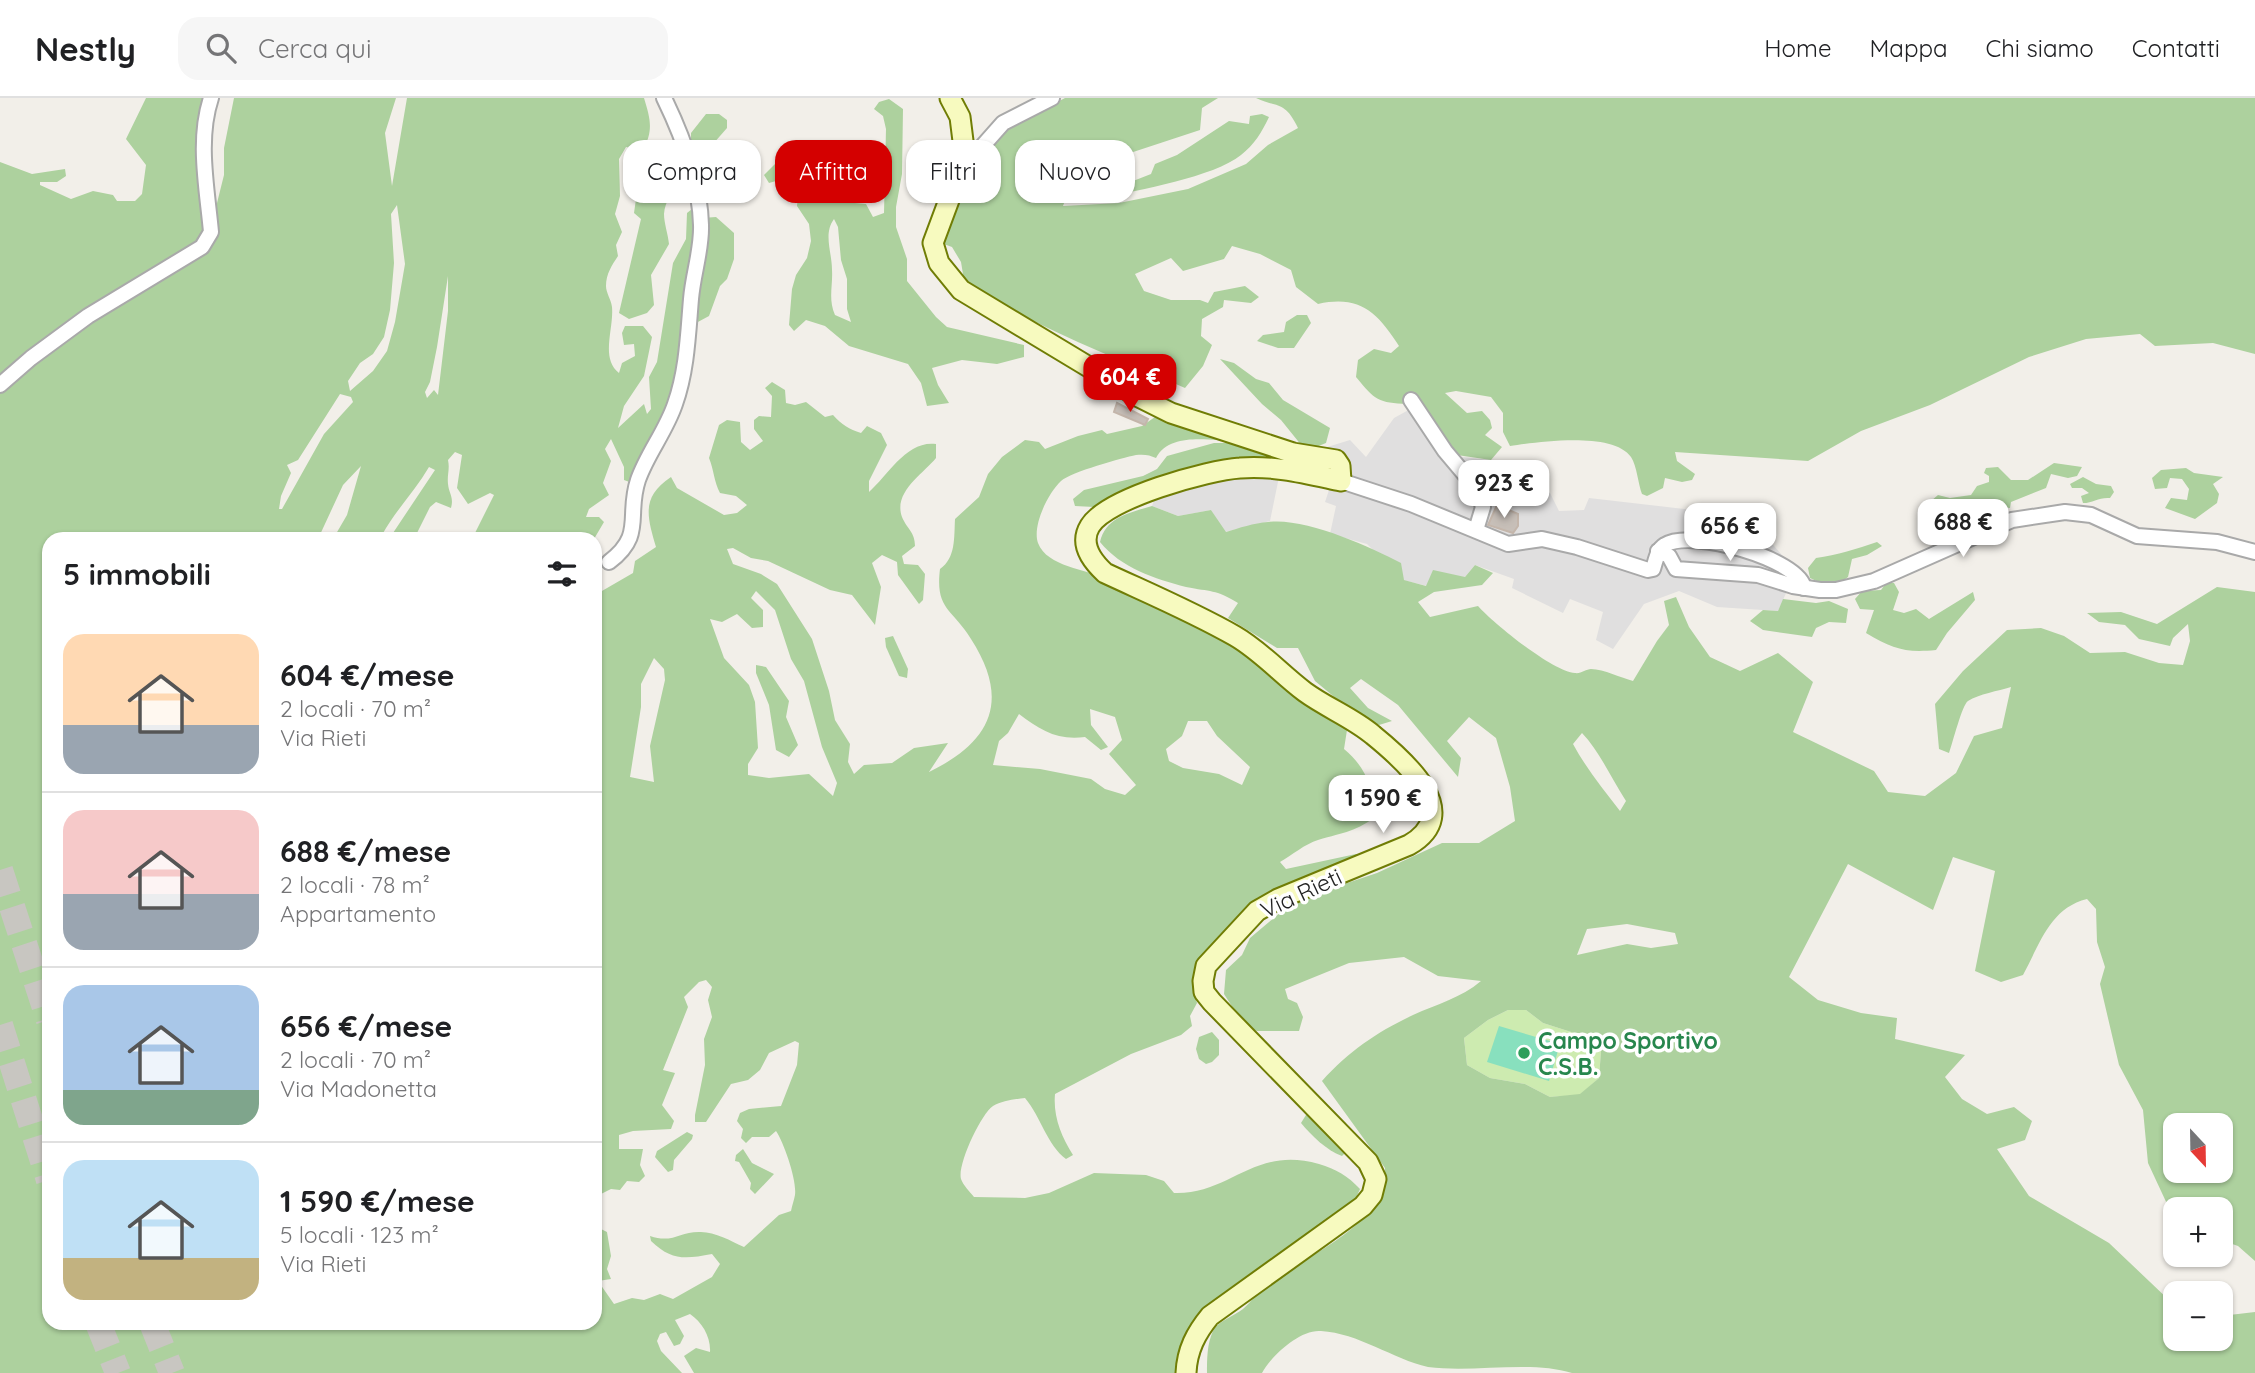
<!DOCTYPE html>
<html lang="it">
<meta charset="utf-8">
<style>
:root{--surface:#fff;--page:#f6f6f6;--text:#202124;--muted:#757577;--line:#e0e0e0;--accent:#d40000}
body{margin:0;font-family:Quicksand,sans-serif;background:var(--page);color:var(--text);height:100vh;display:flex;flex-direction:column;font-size:26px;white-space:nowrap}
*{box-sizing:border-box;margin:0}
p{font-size:23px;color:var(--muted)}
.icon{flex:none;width:38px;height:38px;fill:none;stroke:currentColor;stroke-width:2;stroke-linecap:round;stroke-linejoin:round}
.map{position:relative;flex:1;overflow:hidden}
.side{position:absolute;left:42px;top:434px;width:560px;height:798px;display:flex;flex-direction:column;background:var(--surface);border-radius:21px;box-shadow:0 2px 5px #0004}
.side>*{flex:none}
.hud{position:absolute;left:623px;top:42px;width:665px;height:63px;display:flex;gap:14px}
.needle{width:46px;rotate:158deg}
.fabs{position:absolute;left:2163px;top:1015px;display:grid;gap:14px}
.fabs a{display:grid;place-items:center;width:70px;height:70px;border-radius:14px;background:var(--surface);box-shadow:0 2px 5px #0004;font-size:35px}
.price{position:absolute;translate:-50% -60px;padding:0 16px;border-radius:14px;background:#fff;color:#222;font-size:23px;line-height:46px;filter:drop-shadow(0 2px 4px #0008)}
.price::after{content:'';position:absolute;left:50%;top:42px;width:21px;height:16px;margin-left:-10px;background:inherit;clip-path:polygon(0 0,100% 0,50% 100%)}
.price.selected{background:var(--accent);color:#fff}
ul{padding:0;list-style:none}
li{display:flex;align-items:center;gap:21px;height:175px;padding:0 21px}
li+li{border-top:2px solid var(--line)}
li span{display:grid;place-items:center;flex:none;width:196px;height:140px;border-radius:21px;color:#555}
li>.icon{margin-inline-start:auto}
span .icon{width:84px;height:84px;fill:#fffc;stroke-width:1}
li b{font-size:30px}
h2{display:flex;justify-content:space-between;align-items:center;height:84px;padding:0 21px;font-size:30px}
.tag{padding:0 24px;border-radius:21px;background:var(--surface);box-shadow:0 2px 5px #0004;font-size:24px;line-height:63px}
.tag.selected{background:var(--accent);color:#fff}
header{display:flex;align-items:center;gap:42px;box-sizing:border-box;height:98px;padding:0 35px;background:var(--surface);border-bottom:2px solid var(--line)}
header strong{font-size:33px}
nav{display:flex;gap:38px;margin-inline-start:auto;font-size:24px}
.search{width:490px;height:63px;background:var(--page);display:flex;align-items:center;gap:18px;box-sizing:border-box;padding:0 24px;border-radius:21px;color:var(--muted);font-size:26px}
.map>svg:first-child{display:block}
</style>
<header>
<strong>Nestly</strong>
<div class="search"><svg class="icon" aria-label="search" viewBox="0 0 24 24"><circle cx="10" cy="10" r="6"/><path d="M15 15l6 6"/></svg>Cerca qui</div>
<nav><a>Home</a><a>Mappa</a><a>Chi siamo</a><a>Contatti</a></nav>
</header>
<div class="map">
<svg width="2255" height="1275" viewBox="0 0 2255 1275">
<rect width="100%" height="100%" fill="#f2efe9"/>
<!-- residential -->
<polygon fill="#e0dfdf" points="1414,309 1442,357 1491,362 1550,395 1559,413 1584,412 1589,400 1719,415 1760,432 1796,473 1778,513 1717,509 1679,493 1644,506 1613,551 1596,542 1603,514 1570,501 1563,515 1512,490 1514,481 1475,467 1465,479 1427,488 1403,482 1367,446 1330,436 1336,408 1325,404 1330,389 1279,379 1270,423 1225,434 1211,412 1178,418 1152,408 1160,384 1324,350 1350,342 1366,359 1394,320"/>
<!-- grass -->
<polygon fill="#cdebb0" points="1508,912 1526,912 1543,925 1593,941 1601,953 1599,980 1580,997 1550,999 1525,986 1490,980 1467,967 1464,940 1488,922"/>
<!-- forest -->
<g fill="#add19e" fill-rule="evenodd">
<path d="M146,0H205L198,39L215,113L224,77V50L234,0H396L385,35L392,88L407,0H644C650,20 654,32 643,52L626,49L619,61L620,98L615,116L622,134L616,147L618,158C612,167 606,176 606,188C606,195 611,201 612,209C614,231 600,260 619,275L622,265L635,258L634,246L624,247L622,235L625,228H643L652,239L644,278L624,308L618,330L644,306L647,316L651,311L649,279L657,264L673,165L686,141L687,115L692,111L702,120L716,119L734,135V161L727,181L720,188L709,218L696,225L679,294L677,319L632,385L624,382V369L611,341L605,351L611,363L603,385L609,397L589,411L586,419H599L604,424L594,441H472L494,397L490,395L468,406L457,390L462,357L455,354L448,362C450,371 447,377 448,386C449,396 454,399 451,410L436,404L430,409L414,441H389L435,372L429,369C415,393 395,413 382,437L388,441H333L347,417L361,368L343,387L318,441H49V1225H595V1128L607,1134L611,1158L607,1171L611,1181L598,1183L614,1206L632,1200L644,1202L660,1196L673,1201L712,1179L720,1166L712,1156C685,1161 672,1163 651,1143L650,1138C673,1146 680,1133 701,1134C715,1134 731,1143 744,1149L779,1117L791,1113C792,1108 794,1102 795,1097C797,1082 784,1045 776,1033L769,1039H752L746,1045L741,1040L743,1031L737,1023L740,1015L749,1011L781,1008L797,967L799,945L795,943L769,955L760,972L748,982L731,986L706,1024H695V1017L705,967L704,941L712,919L708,902L712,889L706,882L699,884L684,899L688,909L663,972L675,975L662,1007L674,1023L671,1031L633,1033L619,1037V1051H643L640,1067L645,1078L639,1084L627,1083L620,1092L611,1091L595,1099V656L600,623L595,610V497L633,475L635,463L656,449C647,418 641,399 671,379L677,390L724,417L737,415L747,407L736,398L720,395C714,384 714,372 709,360L719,327L727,322L740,324L741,344L750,352L763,343L754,331V322L759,318L771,319L772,298L765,290L772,284L785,292L786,305L795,307L806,304L825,319L833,317C842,327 849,331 861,335L867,328L881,335L887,347L869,383V394C888,377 907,342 936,346V360C923,376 893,394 902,419C907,431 915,434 915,448L902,458L904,466L918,467L925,476L923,502L919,506L898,477L897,464L882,457L872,465L881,489L875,527L852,497L830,492L768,463L751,460L733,450L727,451L733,466L761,476L777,486L812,541L829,593L835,622L850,646L848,664L854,676L864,667L892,665L914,650L948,645L929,674C991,644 1011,603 971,541C952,510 935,512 940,471C956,460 954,439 955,421L979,399L988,376L1002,359L1025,342L1039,344L1045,351L1078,338L1102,332L1107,336L1142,328L1155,319L1167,317L1221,337L1218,342C1197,341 1168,338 1156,360C1150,357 1144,356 1136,357C1122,360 1071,374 1061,383C1048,395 1032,428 1038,445C1047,469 1087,471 1106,481C1155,506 1205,530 1251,559C1281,578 1310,598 1340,617L1347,632L1344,651C1367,670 1370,688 1379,716C1356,734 1345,734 1318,742C1305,746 1292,757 1280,764L1286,771L1356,756L1365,758L1257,800L1197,876L1194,895L1197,905L1190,918L1192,928L1181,937L1131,956L1055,996C1053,1018 1061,1038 1073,1057L1066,1061C1047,1047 1041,1019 1025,1000C1015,1001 1002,1003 993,1008C981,1016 957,1067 961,1081C963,1087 970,1094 974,1099L1025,1100L1049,1095L1094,1075L1146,1077L1164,1083L1174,1095C1230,1097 1254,1047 1319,1066C1336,1071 1348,1078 1360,1091L1355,1102L1179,1255L1177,1275H694L684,1258L696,1250L710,1254C711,1239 702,1224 690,1216L675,1222L684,1238L680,1246L674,1248L666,1234L660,1236L657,1243L661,1253L682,1275H0V64L32,76L65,71L66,78L57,84H40V87L71,101L93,93L113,97L117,103H135L142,96L146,67L126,41ZM397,107L405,166L395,224L387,253L373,273L350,293L348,283L360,265L373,256L384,239L390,212L394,165L391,116ZM448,178V213L438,297L434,292L427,300L425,294L430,284L437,249ZM340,296L351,299L353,304L324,336L282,411H279L281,398L291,375L287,367L298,362ZM756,493L775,512L791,561L804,583L822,649L837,685L833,698L809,676L769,680L748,677V666L758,650L755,604L749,587L724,560L710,521L722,524L737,516L752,530L763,529V512L751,500ZM654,560L664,571L665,582L650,648L654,684L630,679L641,609V586ZM1090,611L1115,619L1122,642L1109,656L1136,687L1125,697L1105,691L1091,681L1040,671L993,667L999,643L1008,635L1019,616C1040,632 1058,643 1085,639L1101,652L1108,649L1091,627ZM1188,623H1207L1217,638L1250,669L1242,687L1219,676L1183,670L1169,663L1166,651L1182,638Z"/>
<path d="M1065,0H1218L1202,10L1200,32L1121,58L1096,57L1078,66L1063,108L1119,105L1188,91L1246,66L1268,47L1298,30C1285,3 1278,10 1256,0H2255V256L2213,245L2155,248L2140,236L2086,241L2029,259L1930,307L1861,333L1808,363L1675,354L1677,363L1695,376L1692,382L1682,384L1665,380L1663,390L1647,398L1642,396C1638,386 1637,368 1631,359C1613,333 1537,344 1510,348L1503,334V315L1491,299L1456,293L1445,295L1467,315L1482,313L1490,322L1492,330L1485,337L1502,349L1491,362L1457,357L1408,306C1378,305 1375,302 1356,279L1358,262L1374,251L1391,255L1399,248C1377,214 1360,197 1318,206L1296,189L1291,172L1260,156L1232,148L1224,161L1183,173L1171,160L1135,176L1144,193L1171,202H1200L1208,205L1214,194L1245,188L1259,199L1251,205L1224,202L1223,209L1202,221L1201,238L1212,247L1203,268L1185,290C1110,257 1032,229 964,182L961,164L952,149L941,145C948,123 954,99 964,79C982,40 1029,19 1065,0Z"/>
<path d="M889,1L903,11L902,76L896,109V129L907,161V183L936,219L947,229L1024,247V259L997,266L962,262L932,270L938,287L949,305L927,308L921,285L908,266L849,248L825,228L806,222L794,233L789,227L792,191L796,177L807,160L811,143L809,126L797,108L798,98L790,79L769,85L764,77L785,56L817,98H834V78L847,80L855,105L866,106L873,119L884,115L886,31L883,18L874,11L879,4ZM834,121L838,129L841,162L847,181V211L851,224L835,217C828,201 833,188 832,172C832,154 823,136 834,121Z"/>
<polygon points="706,16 719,16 727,22 727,30 713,46 711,55 701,59 691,49 691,35"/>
<path d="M1262,16L1269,19C1262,34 1254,47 1241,57C1214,79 1138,92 1102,100L1105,94L1151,76L1155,66L1177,57L1229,23L1249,26L1250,18Z"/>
<path d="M667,44L678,51L684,74L681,79L674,82C673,95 665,103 664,116C664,125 668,136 669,146L651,177L654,207L647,215L629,221L619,215L641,121L634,115L637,94L629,84V74L636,67L647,65L660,47Z"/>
<polygon points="1297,217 1307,217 1311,225 1294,250 1278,250 1257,243 1263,237 1284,234 1286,224"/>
<polygon points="1220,261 1234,265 1256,281 1269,285 1283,302 1330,330 1326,345 1306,353 1281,322 1262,306"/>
<polygon points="1214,345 1235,345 1297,364 1113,400 1094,409 1075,408 1073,401 1084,392 1143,378 1157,371 1167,358"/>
<path d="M2054,365L2082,369L2077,378L2068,380L2051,376L2046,390L2011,404L2010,410C2006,410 2003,408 2000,407C1984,404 1974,420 1955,409L1935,412L1931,403L1938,397L1950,400L1971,397L1977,388L1989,384V378L1984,375L1986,370L1998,369L2011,382H2028Z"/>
<polygon points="2186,370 2194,375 2223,379 2213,386 2219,396 2217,405 2195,421 2165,410 2171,400 2187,402 2189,391 2182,381 2170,380 2167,390 2155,391 2152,380 2161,372"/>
<path d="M2083,379L2096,386L2111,388L2114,394L2110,400C2099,399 2093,405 2083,405L2081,398L2089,395L2082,390H2072L2070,386Z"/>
<path d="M1152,408L1178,418L1211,412L1226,434C1239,430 1254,425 1268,424C1304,419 1369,448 1401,465L1404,482L1426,488L1433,472L1465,479L1475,467L1493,475L1482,487L1434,494L1418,504L1430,519L1478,508C1493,525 1553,574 1575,575C1581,576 1586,571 1591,571C1604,571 1621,580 1633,583L1657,543L1669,527L1664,503L1676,499L1689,529L1710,559L1740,573L1778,555L1813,584L1793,634L1874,673L1888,694L1925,698L1956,675L1974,638L2002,630L2011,589C1998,593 1979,596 1968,603C1962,607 1953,644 1949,655L1939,651L1935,606L1963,573L2007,532L2041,530L2064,538L2090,555L2125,554L2159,565L2183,567L2190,543L2188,526L2173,540L2170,548L2139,541L2125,527L2099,524L2087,515L2121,514L2157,526L2217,489L2255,494V1163L2238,1148L2221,1142V1111H2175V1114L2168,1108L2148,1065L2143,1012L2119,967L2100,886L2105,869L2097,844L2096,811L2087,801C2050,810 2040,846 2023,877L2001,884L1975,873L1995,773L1953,759L1933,812L1848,766L1789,879L1818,902L1861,915L1897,920L1895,941L1965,957L1945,979L1962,1001L1987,1016L2014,1009L2032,1023L2025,1042L1997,1051L2029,1098L2109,1145L2170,1203L2175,1205V1241H2221V1218L2255,1214V1275H1572C1530,1262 1474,1275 1428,1269C1393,1261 1358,1235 1321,1233C1300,1231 1271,1258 1262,1275H1207C1207,1261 1207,1246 1213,1233C1218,1223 1234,1218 1243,1211C1251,1204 1257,1195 1265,1188C1305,1157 1386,1129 1385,1070L1322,983C1349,953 1377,934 1413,917C1437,906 1461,900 1481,883L1438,878L1404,859L1349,865L1285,891L1288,901L1297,905L1303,919L1299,933H1257L1244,927L1224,896L1226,872L1242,857L1250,840L1294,803L1377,775L1442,745H1479L1515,723L1510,689L1496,640L1469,619L1447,643L1461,660L1458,679L1398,607L1361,581L1350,590L1368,610L1392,623L1379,627L1344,607L1315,583L1298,550H1277L1228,520L1238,505C1215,491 1211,494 1186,489C1155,481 1121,470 1100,444C1106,419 1129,415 1152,408ZM1582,635C1600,654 1611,680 1626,703L1620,713C1603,691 1586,670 1573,646ZM1627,826L1675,835L1678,846L1651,850L1627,846L1577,857L1587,831ZM1508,912H1526L1543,925L1593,941L1601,953L1599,980L1580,996L1550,999L1525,986L1490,980L1467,967L1464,940L1488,922ZM2175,1027H2221V1073H2175Z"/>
<path d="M1877,444L1882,448L1867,457L1852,461L1848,479C1835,490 1824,487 1810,480L1808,470L1816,460C1837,457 1857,451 1877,444Z"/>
<path d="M1887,484L1894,485L1899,494L1893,512L1904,515L1916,511L1929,521L1973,494L1975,502L1947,535L1936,552C1905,555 1893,551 1866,535L1874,512L1860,511L1855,501L1862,493L1881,492Z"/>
<polygon points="1783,501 1816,505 1829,503 1848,511 1846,525 1829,524 1816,530 1812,539 1763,532 1750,523 1763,512 1778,513"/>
<polygon points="893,538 908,571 907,580 899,578 886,549 885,540"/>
<polygon points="756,567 766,569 789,603 786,619 798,647 789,659 776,652 769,607 756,575"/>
<polygon points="1212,934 1219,942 1219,957 1212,964 1206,966 1199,961 1196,951 1199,939"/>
<path d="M1306,1017H1316L1346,1054L1342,1058C1326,1052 1312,1038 1301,1025Z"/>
<polygon points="687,1034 693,1037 692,1041 674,1062 673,1072 668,1074 655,1059 657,1053"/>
<polygon points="743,1051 752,1065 774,1076 755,1096 750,1091 751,1085 739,1064 735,1063 736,1057"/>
</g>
<!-- pitch -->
<polygon fill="#88e0be" points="1499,928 1560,946 1549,983 1487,964"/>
<!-- building -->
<g fill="#c7bfb8" stroke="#c4b6ab" stroke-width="2">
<polygon points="1117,305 1148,321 1145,327 1114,314"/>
<polygon points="1497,407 1518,416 1518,428 1513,435 1488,427"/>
</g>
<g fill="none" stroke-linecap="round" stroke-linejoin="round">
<!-- highway-tunnel -->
<g stroke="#c8c6c1" stroke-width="26" stroke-dasharray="26 13" stroke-linecap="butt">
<polyline points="0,772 49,922"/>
<polyline points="0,927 49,1082"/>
<polyline points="98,1225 118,1275"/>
<polyline points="152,1225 172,1275"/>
</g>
<defs>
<g id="street">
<polyline points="964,69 1003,25 1052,0"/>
<path d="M0,287L31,260L88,218L202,149L211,134C207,90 197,42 211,0"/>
<polyline points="1411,302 1445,353 1477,391 1483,409 1476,432"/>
<path d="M1341,383L1411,406L1508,446L1542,441L1577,449L1648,472L1653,471C1656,462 1657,452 1665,447C1690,430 1800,461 1804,490"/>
<polyline points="1658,453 1669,458 1676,471 1758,477 1793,488 1820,492 1836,492 1874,483 2012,422 2065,414 2091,417 2137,438 2217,444 2255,454"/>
<path d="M609,464C645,437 626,418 638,382C647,356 666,333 675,306C687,272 688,236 691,201C693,176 702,151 701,127C700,84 682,37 664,0"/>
</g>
<path id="secondary" d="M950,0L960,19L965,59L933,145L939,165L961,192L1137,298L1171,315L1293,355L1336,362L1340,368L1341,383C1308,376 1274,367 1240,370C1208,372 1107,400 1090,428C1079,446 1092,463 1105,475C1148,495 1193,514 1235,538C1261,553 1281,576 1305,594C1327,610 1353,620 1373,637C1405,663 1465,715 1409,747L1278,801L1257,813L1206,868L1203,883L1204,894L1212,904L1368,1064L1376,1081L1372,1097L1363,1108L1210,1218C1196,1235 1187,1252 1186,1275"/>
</defs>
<!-- street casing -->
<use href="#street" stroke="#a9a9a9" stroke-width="18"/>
<!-- secondary casing -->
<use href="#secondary" stroke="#707d05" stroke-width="23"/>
<!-- street -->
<use href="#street" stroke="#fff" stroke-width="14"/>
<!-- secondary -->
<use href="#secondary" stroke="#f7fabf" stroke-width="19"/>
</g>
<!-- markers -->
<circle fill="#2e9e5b" stroke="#fff" stroke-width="2.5" cx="1524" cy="955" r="7"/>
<g text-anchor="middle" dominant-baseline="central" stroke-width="7" stroke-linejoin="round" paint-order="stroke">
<!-- street labels -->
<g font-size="23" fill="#222" stroke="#fff">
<text transform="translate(1301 795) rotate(-25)">Via Rieti</text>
</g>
<!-- leisure labels -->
<g font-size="23" font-weight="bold" fill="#27864d" stroke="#fff" text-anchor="start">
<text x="1538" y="942">Campo Sportivo<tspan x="1538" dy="26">C.S.B.</tspan></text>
</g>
</g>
</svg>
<div class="fabs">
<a><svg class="needle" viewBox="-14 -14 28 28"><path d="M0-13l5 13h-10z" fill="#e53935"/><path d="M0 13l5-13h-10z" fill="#757577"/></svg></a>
<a>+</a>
<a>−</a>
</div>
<b class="price selected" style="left:1130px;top:316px">604 €</b>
<b class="price" style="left:1504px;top:422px">923 €</b>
<b class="price" style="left:1963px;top:461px">688 €</b>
<b class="price" style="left:1730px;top:465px">656 €</b>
<b class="price" style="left:1383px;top:737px">1 590 €</b>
<div class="hud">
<a class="tag">Compra</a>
<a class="tag selected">Affitta</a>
<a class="tag">Filtri</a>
<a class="tag">Nuovo</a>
</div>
<section class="side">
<h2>5 immobili<svg class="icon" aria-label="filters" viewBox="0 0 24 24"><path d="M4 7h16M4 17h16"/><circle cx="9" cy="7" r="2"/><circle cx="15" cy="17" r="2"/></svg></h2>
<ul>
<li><span style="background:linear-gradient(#ffd9b3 65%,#9aa5b1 0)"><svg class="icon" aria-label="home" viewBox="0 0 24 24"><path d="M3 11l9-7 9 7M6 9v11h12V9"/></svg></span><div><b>604 €/mese</b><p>2 locali · 70 m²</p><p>Via Rieti</p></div></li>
<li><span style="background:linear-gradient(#f6c9c9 60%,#9aa5b1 0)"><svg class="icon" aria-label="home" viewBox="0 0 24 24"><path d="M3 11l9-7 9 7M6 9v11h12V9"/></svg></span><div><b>688 €/mese</b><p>2 locali · 78 m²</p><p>Appartamento</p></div></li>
<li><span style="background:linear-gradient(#a9c7e8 75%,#7fa58c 0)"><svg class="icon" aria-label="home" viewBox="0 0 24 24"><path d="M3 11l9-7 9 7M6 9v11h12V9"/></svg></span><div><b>656 €/mese</b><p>2 locali · 70 m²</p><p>Via Madonetta</p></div></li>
<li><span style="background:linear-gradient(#bfe0f5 70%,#c2b280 0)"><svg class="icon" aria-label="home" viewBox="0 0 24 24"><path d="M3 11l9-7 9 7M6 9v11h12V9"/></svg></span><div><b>1 590 €/mese</b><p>5 locali · 123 m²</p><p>Via Rieti</p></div></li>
</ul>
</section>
</div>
